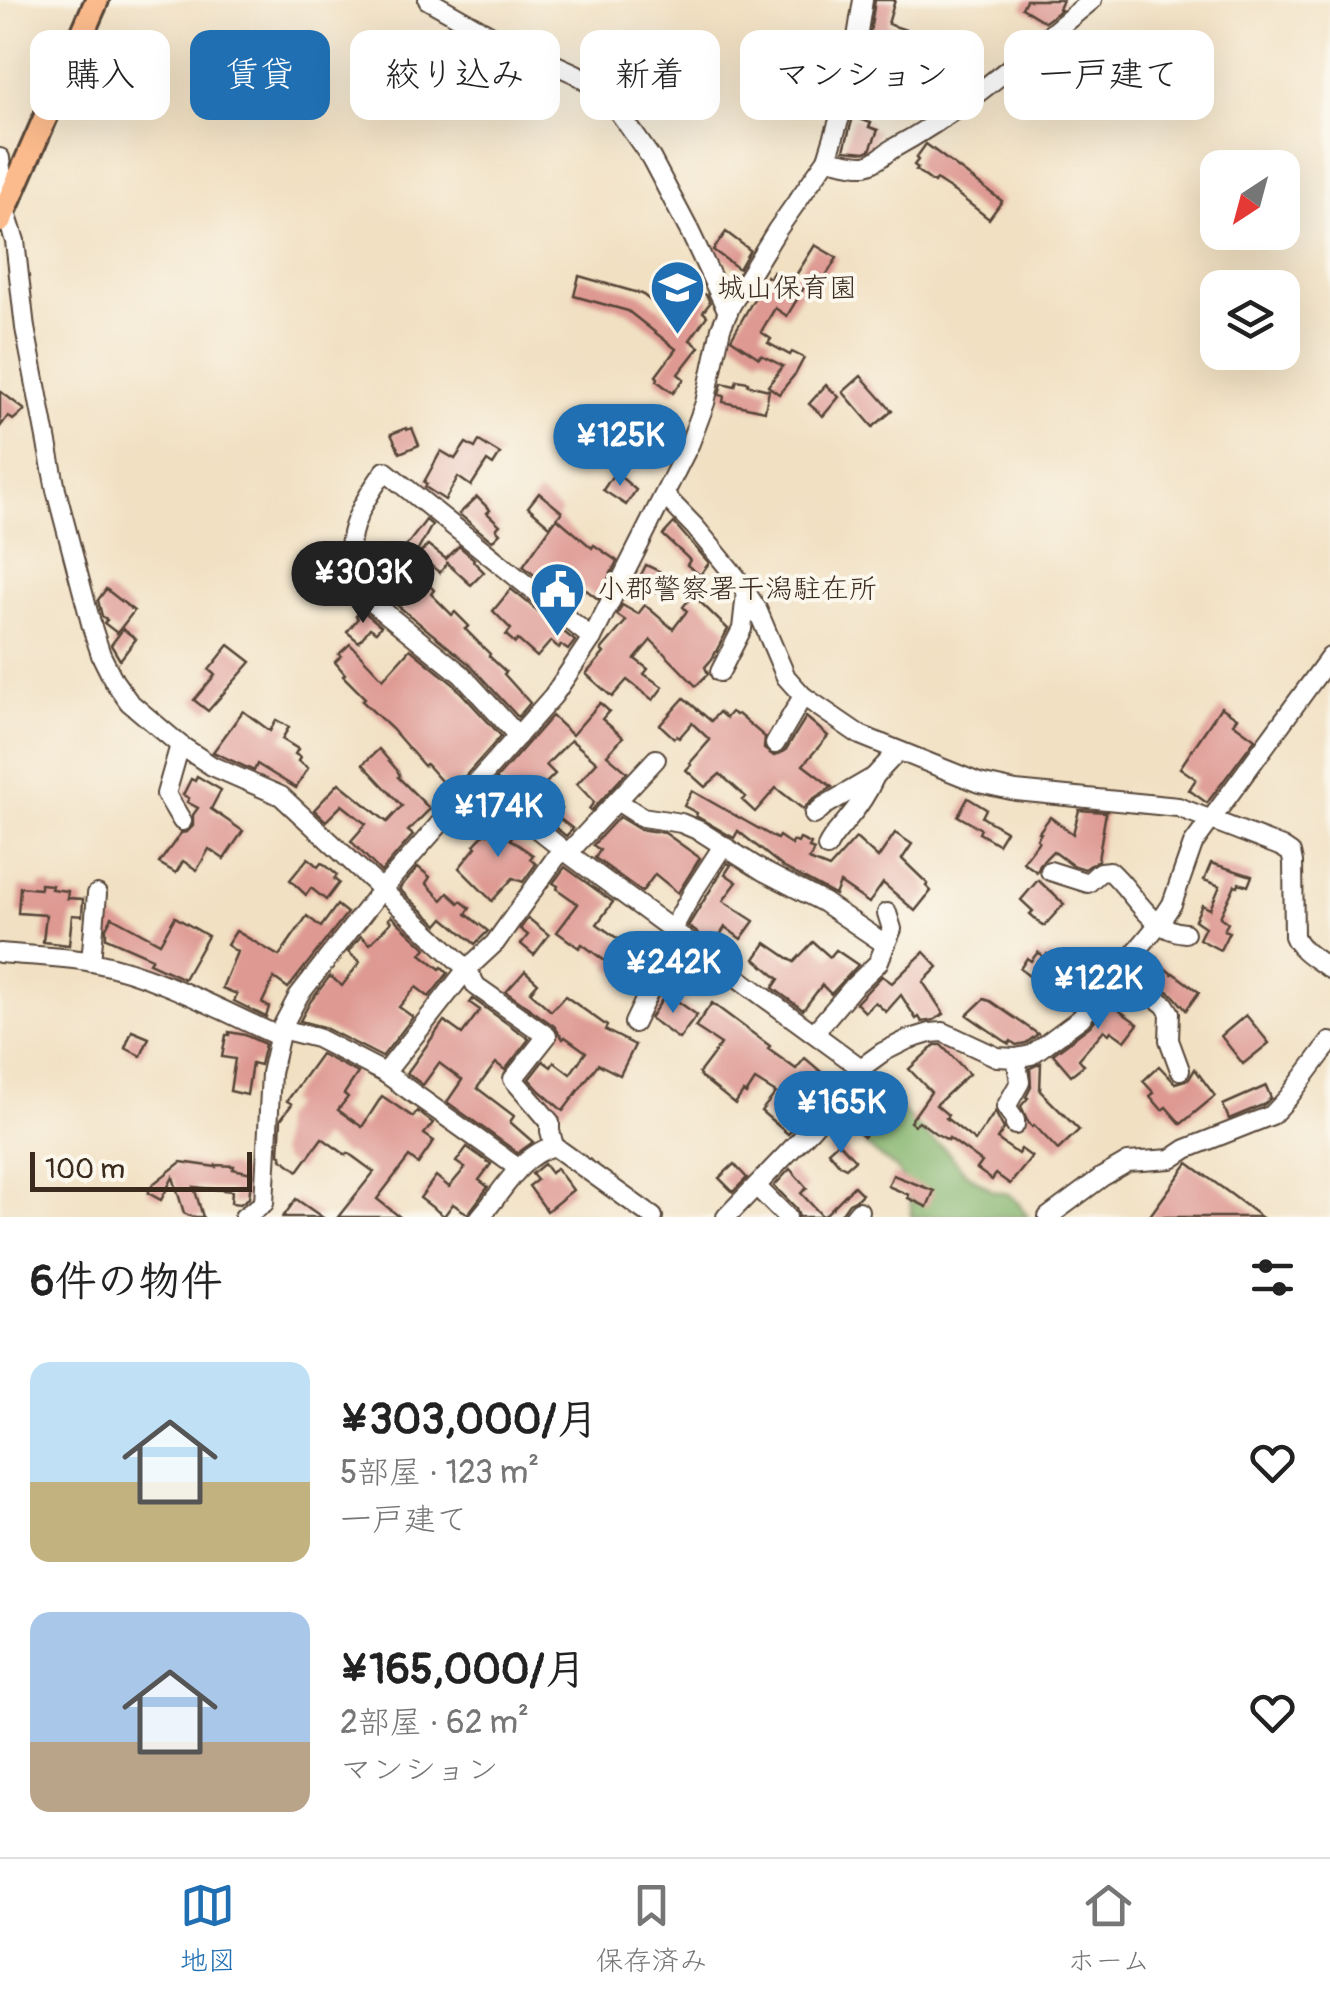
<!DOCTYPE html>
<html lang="ja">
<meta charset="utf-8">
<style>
:root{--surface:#fff;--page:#f6f6f6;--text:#222;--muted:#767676;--line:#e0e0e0;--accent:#1f6fb2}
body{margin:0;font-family:Pangolin,"Klee One",sans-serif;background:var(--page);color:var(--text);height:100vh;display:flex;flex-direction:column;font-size:38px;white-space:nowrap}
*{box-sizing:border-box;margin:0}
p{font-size:32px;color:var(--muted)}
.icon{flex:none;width:55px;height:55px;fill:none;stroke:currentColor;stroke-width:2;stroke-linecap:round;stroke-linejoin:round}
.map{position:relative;height:1217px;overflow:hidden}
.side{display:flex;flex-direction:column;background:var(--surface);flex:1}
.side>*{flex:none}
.top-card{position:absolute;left:30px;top:30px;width:1270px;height:90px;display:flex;gap:20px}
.needle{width:65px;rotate:216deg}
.controls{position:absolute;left:1200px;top:150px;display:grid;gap:20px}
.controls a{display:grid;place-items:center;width:100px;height:100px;border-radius:20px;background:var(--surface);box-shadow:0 10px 40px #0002;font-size:50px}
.scale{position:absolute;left:30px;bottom:25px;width:222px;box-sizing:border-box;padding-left:10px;border:5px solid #3b2a1e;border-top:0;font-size:28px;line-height:35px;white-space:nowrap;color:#3b2a1e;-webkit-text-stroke:8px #fbf7ec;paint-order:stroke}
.price{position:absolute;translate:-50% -85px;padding:0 22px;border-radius:35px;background:var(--accent);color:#fff;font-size:32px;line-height:65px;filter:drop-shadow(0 2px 5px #0008)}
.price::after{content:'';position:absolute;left:50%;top:60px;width:30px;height:22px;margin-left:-15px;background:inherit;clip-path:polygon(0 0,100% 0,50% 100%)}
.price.current{background:#222;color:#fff}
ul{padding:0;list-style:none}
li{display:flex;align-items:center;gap:30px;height:250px;padding:0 30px}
li span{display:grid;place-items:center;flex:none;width:280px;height:200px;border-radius:20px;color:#555}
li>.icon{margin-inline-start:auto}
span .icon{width:120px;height:120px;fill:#fffc;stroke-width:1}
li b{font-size:42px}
h2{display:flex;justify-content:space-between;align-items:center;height:120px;padding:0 30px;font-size:42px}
.tag{padding:0 35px;border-radius:20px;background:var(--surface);box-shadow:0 10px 40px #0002;font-size:35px;line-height:90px}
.tag.current{background:var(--accent);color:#fff}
.menu{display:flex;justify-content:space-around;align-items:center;height:140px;border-top:2px solid var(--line);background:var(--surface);font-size:28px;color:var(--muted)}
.menu a{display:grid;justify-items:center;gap:5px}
.menu .current{color:var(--accent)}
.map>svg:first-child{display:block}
</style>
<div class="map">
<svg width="1330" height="1217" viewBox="0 0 1330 1217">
<rect width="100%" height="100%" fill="#fbf7ec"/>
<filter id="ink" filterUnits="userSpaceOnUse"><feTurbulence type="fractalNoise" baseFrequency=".01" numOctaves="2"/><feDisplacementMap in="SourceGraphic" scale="20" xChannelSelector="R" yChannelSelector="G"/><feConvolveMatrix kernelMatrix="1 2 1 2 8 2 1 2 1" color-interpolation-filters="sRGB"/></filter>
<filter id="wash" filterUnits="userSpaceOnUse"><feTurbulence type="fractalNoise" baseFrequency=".0048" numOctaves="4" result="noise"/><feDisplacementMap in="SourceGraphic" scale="40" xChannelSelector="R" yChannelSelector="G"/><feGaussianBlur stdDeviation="2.25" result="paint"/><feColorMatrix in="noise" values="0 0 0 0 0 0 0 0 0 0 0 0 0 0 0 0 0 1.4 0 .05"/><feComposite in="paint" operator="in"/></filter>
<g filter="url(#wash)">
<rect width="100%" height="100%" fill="#f1e0c2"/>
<!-- forest -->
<polygon fill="#85b56e" stroke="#607046" stroke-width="2.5" points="898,1105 930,1139 946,1150 964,1171 993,1191 1008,1194 1018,1202 1028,1217 911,1217 912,1211 907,1185 896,1168 867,1147 859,1132 865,1121 881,1129 890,1120"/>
<g id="blocks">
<!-- building -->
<g fill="#de9993">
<polygon points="875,0 895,0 888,24 924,36 899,82 892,78 885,99 864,92 870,73 864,72"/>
<polygon points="1026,0 1063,0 1059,9 1061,10 1045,22 1022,8"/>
<polygon points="815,37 839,45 834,64 810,58"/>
<polygon points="853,117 871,123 869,127 878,130 870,150 865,152 844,150"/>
<polygon points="926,144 1002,201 989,219 956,193 936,180 934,183 916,170 918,168 914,165 918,160 916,158"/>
<polygon points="726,232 750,250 739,269 713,250"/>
<polygon points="815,245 837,258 819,287 808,281 787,316 775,308 761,332 771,339 768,343 790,355 792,352 804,358 796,373 779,394 768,386 783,366 761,355 759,358 731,339 767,276 770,278 773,272 791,283"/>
<polygon points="579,276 642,294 673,319 697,288 707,296 710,303 703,312 707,316 690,340 699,347 678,374 684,379 673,393 657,381 658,378 656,376 676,349 628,311 574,296"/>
<polygon points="861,376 892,411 873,427 843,392"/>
<polygon points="737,380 748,382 748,385 769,390 765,411 723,402 724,396 719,395 722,383 735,386"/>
<polygon points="826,385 839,397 823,416 809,404"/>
<polygon points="0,391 25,410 13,420 8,416 0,427"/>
<polygon points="406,428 407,430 412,428 419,445 400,453 391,434"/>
<polygon points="479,441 500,454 493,465 487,461 471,486 458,477 445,500 425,487 427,484 424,482 441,451 455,459 466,443 475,448"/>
<polygon points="615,472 636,490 626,505 603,490"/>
<polygon points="539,493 562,512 550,526 528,507"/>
<polygon points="477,497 490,510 487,513 500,525 496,529 500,533 492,541 459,514"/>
<polygon points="557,518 592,548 594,545 617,561 598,599 585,589 573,606 523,566"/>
<polygon points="426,520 432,525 412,561 418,566 414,570 434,590 431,594 452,615 455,612 469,626 465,629 490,654 489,656 506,672 504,674 530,703 518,717 469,664 375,587"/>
<polygon points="674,523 709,563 700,575 687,565 690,560 663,535"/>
<polygon points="428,545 446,559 459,546 474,559 473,561 484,572 471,585 447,563 440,573 418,555"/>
<polygon points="646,565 665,574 656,593 637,583"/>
<polygon points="106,589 134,611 117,633 104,623 107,620 102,616 98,600"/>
<polygon points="511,589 575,641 568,650 561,645 559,648 551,641 537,657 518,640 515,643 506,635 511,629 493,611"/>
<polygon points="693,595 728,629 712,659 705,667 708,674 696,686 651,640 635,659 648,669 644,674 663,687 653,700 627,680 612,697 586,674 604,653 601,650 626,621 617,615 622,605 638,614 645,605 673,629 687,611 683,607"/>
<polygon points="362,610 381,626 376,632 370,628 359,642 347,632 358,618 356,616"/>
<polygon points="123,629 136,639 120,660 111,645"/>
<polygon points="350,644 383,679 410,649 452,683 501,736 451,792 426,764 424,766 392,729 362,701 365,698 343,676 345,674 335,662 341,656 339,654"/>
<polygon points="229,645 251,662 208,711 194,700 215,675 209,670"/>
<polygon points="684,698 711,721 719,712 726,718 731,712 736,715 738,714 765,737 764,749 774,756 785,751 806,717 828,736 803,765 832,787 816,797 803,809 776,788 755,812 742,800 746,797 720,774 705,787 686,770 691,765 690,763 710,740 692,723 679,738 677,736 674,738 660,725"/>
<polygon points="600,703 609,711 602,719 623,737 607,755 627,772 591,811 589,809 594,802 577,784 597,762 571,740 546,765 555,774 542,787 549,793 546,795 562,809 556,816 573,829 566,836 496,779 552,716 572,735"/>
<polygon points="1221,707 1237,718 1233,723 1255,739 1207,803 1189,790 1196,779 1180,768"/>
<polygon points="243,711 270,731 276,720 289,727 282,739 298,749 295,754 300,757 298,761 308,768 296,788 257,764 254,771 213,752"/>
<polygon points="379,749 397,770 400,776 398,777 430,809 408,831 413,835 381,872 351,841 366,824 342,805 326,821 314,810 339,783 387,822 402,806 363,764"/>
<polygon points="197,776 221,790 211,809 243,831 224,859 209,849 197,870 183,861 176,873 159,863 181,833 187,832 193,826 193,815 198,808 187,802 189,798 183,795 191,779 195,781"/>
<polygon points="692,791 777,839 779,836 792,845 793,841 798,843 800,839 811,844 809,848 814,850 809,860 829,868 856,838 878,858 895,833 912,844 902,859 928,884 926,886 931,891 915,911 883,883 869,903 840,883 835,895 783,867 738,831 734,838 696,816 697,813 684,806"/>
<polygon points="968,798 986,809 982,817 1006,831 998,844 979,833 981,829 958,816"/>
<polygon points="1079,810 1106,812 1098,860 1085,869 1072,865 1053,851 1041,863 1037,872 1023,862 1039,841 1037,839 1041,833 1039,832 1050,817 1073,834"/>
<polygon points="502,817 518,829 510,839 533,855 530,859 536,864 523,882 513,878 492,901 459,868 476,847 474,845 486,832 488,834"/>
<polygon points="619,817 639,829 665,833 700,858 678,893 655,874 642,892 595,858 600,850 593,845"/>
<polygon points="308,858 318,867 321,863 324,864 337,875 334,879 339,883 326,900 311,888 306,895 290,880"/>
<polygon points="727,863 731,865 725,874 737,882 723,901 754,921 741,939 725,927 714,945 688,926"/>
<polygon points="1211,863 1252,876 1248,886 1239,883 1238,886 1235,885 1220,917 1228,923 1224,930 1229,932 1220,950 1199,939 1205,927 1195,920 1202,905 1210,909 1220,886 1204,880"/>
<polygon points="418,867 430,877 426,883 442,900 448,893 459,903 461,901 470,908 466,914 488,931 475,944 444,918 438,925 399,889"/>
<polygon points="565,867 613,902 597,924 625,944 623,946 633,953 628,960 631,962 621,976 608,967 609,964 582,944 579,948 557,932 578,904 557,889 558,886 553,883"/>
<polygon points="1038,880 1064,904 1044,926 1030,914 1033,911 1021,900"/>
<polygon points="40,884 52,885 51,889 68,891 67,898 83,899 82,916 72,915 69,945 43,942 46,915 18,913 20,887 40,889"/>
<polygon points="337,905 347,913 293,982 288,988 274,978 262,1003 269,1007 266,1017 234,1001 237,994 222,988 237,952 227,945 236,931 279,956 307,916 321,927"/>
<polygon points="391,916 426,948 421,954 440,969 442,967 448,973 429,997 416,987 399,1007 413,1017 382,1057 323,1027 300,1021 310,1002 330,976 342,986 360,962 348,952 361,936 370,944 391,922 388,919"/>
<polygon points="112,917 160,943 175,917 208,936 184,979 149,963 152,958 106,938 106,928"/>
<polygon points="528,918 549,935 534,955 521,944 528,935 520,929"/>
<polygon points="813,942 830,957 836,950 858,965 831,994 822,985 803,1010 773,988 779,979 755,959 766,943 794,962"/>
<polygon points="924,952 938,967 923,982 944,1014 934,1020 922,1022 919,1017 916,1019 901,995 886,1012 875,1002 865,1012 856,1003 882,976 892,983"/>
<polygon points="1038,952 1045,958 1047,954 1071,971 1085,954 1106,969 1072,1009 1020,969 1027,958 1031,961"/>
<polygon points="1149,955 1172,974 1173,973 1199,992 1186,1010 1173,995 1138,968"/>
<polygon points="525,971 538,983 530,992 551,1011 565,996 607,1026 605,1030 635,1045 620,1075 598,1064 563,1111 540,1091 529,1079 543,1061 551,1067 554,1062 570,1074 586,1052 565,1037 563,1039 554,1026 506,992"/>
<polygon points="1122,988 1132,996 1120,1011 1138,1024 1125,1041 1111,1031 1109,1034 1104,1030 1079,1059 1084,1065 1071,1075 1053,1054 1090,1026"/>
<polygon points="668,991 678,998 676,1000 697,1015 679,1039 650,1018"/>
<polygon points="473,999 529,1039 505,1070 496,1063 477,1088 514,1116 510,1122 533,1142 518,1153 447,1102 462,1080 439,1063 423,1085 407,1073 444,1021 462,1034 480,1010 470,1003"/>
<polygon points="984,999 990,1001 1038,1034 1026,1043 1016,1045 1011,1041 1009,1044 967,1015"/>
<polygon points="712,1003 770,1046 768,1049 796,1069 805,1058 834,1083 818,1102 796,1087 792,1092 810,1111 788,1134 761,1111 776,1093 755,1080 746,1094 743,1092 735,1104 700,1076 699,1073 721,1044 695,1027"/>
<polygon points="1246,1015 1269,1043 1243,1064 1221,1036"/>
<polygon points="132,1031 149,1038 141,1056 125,1048"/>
<polygon points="229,1032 245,1035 265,1044 260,1065 252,1063 247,1095 230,1091 235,1059 222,1057 226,1035 229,1035"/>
<polygon points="935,1045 941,1045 969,1074 936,1105 948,1115 946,1118 975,1141 995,1112 1004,1129 997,1139 1018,1154 1021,1149 1032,1157 1010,1184 996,1174 992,1180 977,1169 982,1162 949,1138 948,1140 935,1133 919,1121 914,1125 910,1122 931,1092 909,1069"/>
<polygon points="321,1054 358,1073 344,1094 348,1097 338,1110 362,1127 382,1096 413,1117 417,1111 433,1123 424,1134 434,1141 418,1164 409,1157 377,1199 400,1217 338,1217 374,1172 348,1153 346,1155 322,1138 298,1171 281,1158 282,1156 279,1154 281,1119 292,1104 287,1101"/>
<polygon points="1041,1063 1040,1091 1079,1130 1058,1150 1034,1125 1032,1127 1028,1122 1021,1106 1028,1098 1026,1097 1031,1087 1030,1068"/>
<polygon points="1159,1066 1175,1083 1189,1079 1195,1069 1215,1096 1181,1124 1166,1107 1162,1110 1150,1096 1154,1093 1143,1081"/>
<polygon points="1266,1086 1271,1098 1265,1104 1229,1119 1223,1105"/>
<polygon points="863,1101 878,1113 869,1125 871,1127 864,1137 850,1126 859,1114 855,1111"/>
<polygon points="838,1142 855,1160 846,1168 840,1165 828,1151"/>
<polygon points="467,1147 491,1164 479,1180 488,1187 468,1214 453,1204 444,1216 420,1198 436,1176 449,1187 465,1168 456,1162"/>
<polygon points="181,1162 216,1167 216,1165 234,1166 233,1169 252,1173 249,1198 240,1204 231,1203 232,1191 194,1187 203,1217 192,1217 184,1213 173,1177 161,1200 148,1193 153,1184"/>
<polygon points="1188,1163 1232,1195 1261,1217 1149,1217"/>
<polygon points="544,1164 551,1173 556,1168 573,1190 547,1211 529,1186 537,1180 532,1174"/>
<polygon points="734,1164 747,1178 733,1192 719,1178"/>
<polygon points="790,1169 807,1188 801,1193 823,1217 799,1217 796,1208 774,1186"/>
<polygon points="893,1175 934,1191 927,1207 908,1198 909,1195 888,1186"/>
<polygon points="854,1186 862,1194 857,1199 849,1203 839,1217 823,1217"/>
<polygon points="296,1199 322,1217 283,1217"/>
</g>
</g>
</g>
<g filter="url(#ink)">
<use href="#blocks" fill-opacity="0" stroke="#564537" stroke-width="2.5"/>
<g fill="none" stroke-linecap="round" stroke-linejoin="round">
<defs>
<g id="minor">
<polyline points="428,0 492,36 576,74 609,98 651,158 690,232 728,312"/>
<polyline points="0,158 5,210 15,241 25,328 56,490 92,627 101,655 114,681 129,702 180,745 212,766 281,796 467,969 476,986 547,1036 513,1079 550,1122 550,1131 554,1146"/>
<path d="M827,159C839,161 854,166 866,165C876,163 884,154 892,149C965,110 1028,52 1092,0"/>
<path d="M665,496L695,527L736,577L757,609L786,677L803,696L860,735L979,783L1016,791L1178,807L1282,847L1291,853L1293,862L1294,936C1300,951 1317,959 1330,969"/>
<polyline points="720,672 742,629 746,593"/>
<path d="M518,736L461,674L368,599C332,555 356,510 385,471L592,638"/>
<polyline points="775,744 803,696"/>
<polyline points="180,745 166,794 182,821"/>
<polyline points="478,781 562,849 861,1068"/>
<polyline points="617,801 642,817 681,823 700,831 763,871 823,902 885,944"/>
<polyline points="814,815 824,806 874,777 898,751"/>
<path d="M827,847C832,836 839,830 847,820C858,807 867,794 874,778"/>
<polyline points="568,853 656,759"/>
<path d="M1050,871L1088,883L1100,872L1110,871C1134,892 1150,931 1185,933"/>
<polyline points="672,930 693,892 723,846"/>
<path d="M0,953C30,956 62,956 92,962C157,975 218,1009 278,1036"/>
<polyline points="91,962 97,894"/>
<polyline points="1121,971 1165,1005 1170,1013 1169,1040 1180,1070"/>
<polyline points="634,1023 677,933"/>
<polyline points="281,1029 317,1038 385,1073 518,1168"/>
<polyline points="814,1033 853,987 878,963 892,929 887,913"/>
<polyline points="385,1073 467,969 495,943 562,849"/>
<polyline points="1015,1125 1015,1120 1006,1107 1020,1082 1016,1058"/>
<polyline points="757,1187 787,1217"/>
<polyline points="244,1217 264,1203 271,1073 281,1029 299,995 382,889 553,696 592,638 690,443 705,403 721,328 731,305 777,230 827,159 849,88 863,0"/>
<path d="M480,1217C503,1192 519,1156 554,1146L653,1217"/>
<polyline points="726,1217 811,1129 851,1083 861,1068 883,1052 907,1040 930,1033 943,1032 997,1057 1016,1058 1031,1055 1081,1018 1158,925 1172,904 1193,844 1330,657"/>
<polyline points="854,1217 859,1211"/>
<polyline points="1048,1217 1102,1177 1128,1162 1171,1159 1186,1149 1272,1115 1288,1098 1330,1042"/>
</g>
<polyline id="major" points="0,221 97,0"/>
</defs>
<!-- minor casing -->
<use href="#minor" stroke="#564537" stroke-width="22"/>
<!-- major casing -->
<use href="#major" stroke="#564537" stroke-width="28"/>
<!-- minor -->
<use href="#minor" stroke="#fff" stroke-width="18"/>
<!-- major -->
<use href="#major" stroke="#fbbb8c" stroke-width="22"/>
</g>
</g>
<!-- icons -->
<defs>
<symbol id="school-pin" viewBox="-11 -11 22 30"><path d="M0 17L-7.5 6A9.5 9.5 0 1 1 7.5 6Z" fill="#1f6fb2" stroke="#fbf7ec"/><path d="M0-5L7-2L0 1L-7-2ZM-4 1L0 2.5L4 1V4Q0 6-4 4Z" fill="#fff"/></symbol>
<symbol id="civic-pin" viewBox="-11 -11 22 30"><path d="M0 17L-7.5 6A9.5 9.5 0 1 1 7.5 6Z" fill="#1f6fb2" stroke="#fbf7ec"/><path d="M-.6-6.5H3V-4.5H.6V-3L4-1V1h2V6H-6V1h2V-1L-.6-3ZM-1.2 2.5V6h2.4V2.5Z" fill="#fff"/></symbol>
</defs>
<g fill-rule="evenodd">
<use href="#school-pin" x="646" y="256" width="63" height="86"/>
<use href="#civic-pin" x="526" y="558" width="63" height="86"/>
</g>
<g text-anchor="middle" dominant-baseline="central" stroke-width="8" stroke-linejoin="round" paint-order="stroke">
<!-- poi labels -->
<g font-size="28" fill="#3b2a1e" stroke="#fbf7ec" text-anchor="start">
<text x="717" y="288">城山保育園</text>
<text x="597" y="589">小郡警察署干潟駐在所</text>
</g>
</g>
</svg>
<div class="controls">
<a><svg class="needle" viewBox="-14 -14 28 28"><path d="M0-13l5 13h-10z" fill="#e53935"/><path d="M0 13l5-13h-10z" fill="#767676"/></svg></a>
<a><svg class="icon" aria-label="layers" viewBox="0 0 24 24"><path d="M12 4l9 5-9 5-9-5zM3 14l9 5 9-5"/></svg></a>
</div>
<div class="scale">100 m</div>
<b class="price" style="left:620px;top:489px">¥125K</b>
<b class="price current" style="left:363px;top:626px">¥303K</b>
<b class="price" style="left:498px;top:860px">¥174K</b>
<b class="price" style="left:673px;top:1016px">¥242K</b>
<b class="price" style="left:1098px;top:1032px">¥122K</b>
<b class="price" style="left:841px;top:1156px">¥165K</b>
<div class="top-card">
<a class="tag">購入</a>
<a class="tag current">賃貸</a>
<a class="tag">絞り込み</a>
<a class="tag">新着</a>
<a class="tag">マンション</a>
<a class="tag">一戸建て</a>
</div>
</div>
<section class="side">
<h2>6件の物件<svg class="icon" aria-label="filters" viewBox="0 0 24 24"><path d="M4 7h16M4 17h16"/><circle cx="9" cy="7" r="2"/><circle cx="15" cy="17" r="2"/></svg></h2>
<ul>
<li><span style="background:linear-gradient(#bfe0f5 60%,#c2b280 0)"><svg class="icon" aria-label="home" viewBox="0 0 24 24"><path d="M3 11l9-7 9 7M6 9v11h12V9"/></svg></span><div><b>¥303,000/月</b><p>5部屋 · 123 m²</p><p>一戸建て</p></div><svg class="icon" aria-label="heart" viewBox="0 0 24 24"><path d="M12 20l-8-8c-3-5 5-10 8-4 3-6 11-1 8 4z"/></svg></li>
<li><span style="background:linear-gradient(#a9c7e8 65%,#b9a48a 0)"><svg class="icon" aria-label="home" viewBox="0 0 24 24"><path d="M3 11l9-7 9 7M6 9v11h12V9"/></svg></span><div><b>¥165,000/月</b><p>2部屋 · 62 m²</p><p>マンション</p></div><svg class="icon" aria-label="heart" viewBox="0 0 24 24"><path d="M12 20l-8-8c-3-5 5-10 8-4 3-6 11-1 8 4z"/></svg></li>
</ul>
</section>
<nav class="menu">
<a class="current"><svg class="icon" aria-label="map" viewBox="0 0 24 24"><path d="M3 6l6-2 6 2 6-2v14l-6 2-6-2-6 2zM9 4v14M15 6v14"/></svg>地図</a>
<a><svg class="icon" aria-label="saved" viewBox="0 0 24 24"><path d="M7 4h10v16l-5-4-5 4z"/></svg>保存済み</a>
<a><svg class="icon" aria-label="home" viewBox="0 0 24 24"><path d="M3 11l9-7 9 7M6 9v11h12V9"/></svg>ホーム</a>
</nav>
